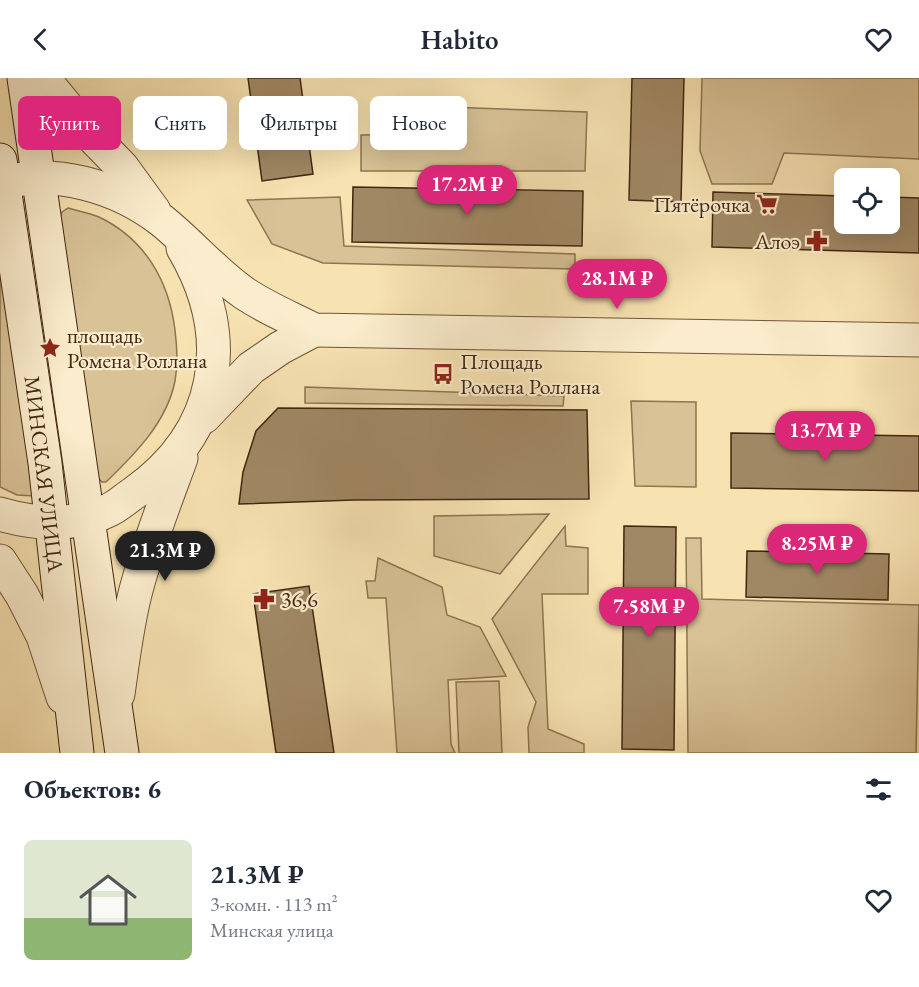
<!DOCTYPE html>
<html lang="ru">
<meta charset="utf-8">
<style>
:root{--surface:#fff;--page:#f2f2f3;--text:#1f2937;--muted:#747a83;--line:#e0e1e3;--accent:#db2777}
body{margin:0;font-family:"EB Garamond",serif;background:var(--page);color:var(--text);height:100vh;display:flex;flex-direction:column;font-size:22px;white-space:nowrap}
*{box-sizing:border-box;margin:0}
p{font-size:20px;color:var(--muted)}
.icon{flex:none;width:33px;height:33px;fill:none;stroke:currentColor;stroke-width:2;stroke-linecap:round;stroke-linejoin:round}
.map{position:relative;height:675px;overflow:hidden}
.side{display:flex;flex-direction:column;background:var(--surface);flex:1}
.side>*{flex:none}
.banner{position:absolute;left:18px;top:18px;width:600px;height:54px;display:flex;gap:12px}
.fabs{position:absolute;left:834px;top:90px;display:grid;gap:12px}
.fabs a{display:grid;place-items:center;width:66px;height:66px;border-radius:9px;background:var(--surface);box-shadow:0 6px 24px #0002;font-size:30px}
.price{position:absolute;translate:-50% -51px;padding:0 14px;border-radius:21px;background:var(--accent);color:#fff;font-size:20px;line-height:39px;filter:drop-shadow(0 2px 3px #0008)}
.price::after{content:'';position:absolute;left:50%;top:36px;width:18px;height:14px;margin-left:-9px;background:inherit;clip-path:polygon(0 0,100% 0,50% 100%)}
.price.selected{background:#222;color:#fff}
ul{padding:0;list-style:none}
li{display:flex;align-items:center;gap:18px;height:150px;padding:0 24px}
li+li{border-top:2px solid var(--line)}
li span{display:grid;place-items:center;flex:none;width:168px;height:120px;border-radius:9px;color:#555}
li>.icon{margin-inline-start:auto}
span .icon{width:72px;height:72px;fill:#fffc;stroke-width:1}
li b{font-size:26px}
h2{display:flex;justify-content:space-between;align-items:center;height:72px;padding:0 24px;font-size:26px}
.chip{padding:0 21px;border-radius:9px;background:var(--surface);box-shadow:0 6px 24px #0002;font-size:21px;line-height:54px}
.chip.selected{background:var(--accent);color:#fff}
header{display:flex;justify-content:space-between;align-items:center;height:78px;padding:0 24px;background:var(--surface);font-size:27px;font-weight:600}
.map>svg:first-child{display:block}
</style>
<header><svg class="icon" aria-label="back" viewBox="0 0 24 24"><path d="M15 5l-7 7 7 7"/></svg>Habito<svg class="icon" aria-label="heart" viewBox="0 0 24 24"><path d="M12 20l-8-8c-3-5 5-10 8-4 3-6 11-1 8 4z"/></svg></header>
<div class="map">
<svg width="919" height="675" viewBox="0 0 919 675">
<rect width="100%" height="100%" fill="#f7e2b1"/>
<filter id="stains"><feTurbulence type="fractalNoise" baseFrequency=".00333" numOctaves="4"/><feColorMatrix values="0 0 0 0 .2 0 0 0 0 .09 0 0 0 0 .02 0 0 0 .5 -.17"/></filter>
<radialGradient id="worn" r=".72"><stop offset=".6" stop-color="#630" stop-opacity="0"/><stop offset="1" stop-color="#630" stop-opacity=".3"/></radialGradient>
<!-- green -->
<g fill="#d8c296" stroke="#8d7453" stroke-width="1.5">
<polygon points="702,0 919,0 919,81 784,75 772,106 712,106 700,73"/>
<polygon points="446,29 587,34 585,93 361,93 361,57 439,56"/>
<polygon points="340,119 344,168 575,176 575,191 323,185 272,166 247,122"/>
<path d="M68,130C78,133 90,135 99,139C145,161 169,203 175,252C177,268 178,287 175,303C167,344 135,376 106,404H102L95,397L60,139L62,134Z"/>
<polygon points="0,177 34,418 17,417 0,409"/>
<polygon points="305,309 564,318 563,328 305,325"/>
<polygon points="631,323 696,324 696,409 635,408"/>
<polygon points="549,436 500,496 434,478 434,438"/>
<polygon points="565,448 566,468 588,470 588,516 542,516 548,651 584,666 584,675 529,675 528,649 536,624 492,541"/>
<polygon points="686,460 701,460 702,521 919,527 916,675 688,675"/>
<polygon points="378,480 442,509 447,537 480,549 506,598 448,602 451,666 455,675 397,675 386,520 368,520 366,503 375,503"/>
<polygon points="499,603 502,675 459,675 456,604"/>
</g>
<!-- building -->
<g fill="#a08864" stroke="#422610" stroke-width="1.5">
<polygon points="248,0 300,0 313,96 262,103"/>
<polygon points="632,0 684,0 681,124 629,122"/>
<polygon points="353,109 583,113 582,168 352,164"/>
<polygon points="713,114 844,118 844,146 890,146 890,119 919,120 919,175 712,169"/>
<polygon points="278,330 587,332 589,421 354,422 239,426 243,394 256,353"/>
<polygon points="731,355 919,358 919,413 731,410"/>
<polygon points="624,448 676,449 674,672 622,671"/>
<polygon points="747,473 889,476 888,522 746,519"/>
<polygon points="309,508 334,675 276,675 253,516"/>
</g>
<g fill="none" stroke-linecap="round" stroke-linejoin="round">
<defs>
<g id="tertiary">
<polyline points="43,0 84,50 122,89 154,133"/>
<path d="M0,106C53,89 118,109 161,142C190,165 214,194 244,215C266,230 291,240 314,252L919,262"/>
<polyline points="204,339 251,290 280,270 314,252"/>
<path d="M0,436C34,446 74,449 107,433C117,429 125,421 134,415C220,354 236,260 183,170"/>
<polyline points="0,483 22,517 43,558 63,619"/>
<path d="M118,616C123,581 127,546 136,512C148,467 165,424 181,380"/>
</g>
<g id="secondary">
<polyline points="24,0 122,675"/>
<polyline points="0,82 45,385 77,675"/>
</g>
</defs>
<!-- tertiary casing -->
<use href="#tertiary" stroke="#6f5538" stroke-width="35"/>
<!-- secondary casing -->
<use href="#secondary" stroke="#422610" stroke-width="35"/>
<!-- tertiary -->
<use href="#tertiary" stroke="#faeccc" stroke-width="33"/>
<!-- secondary -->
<use href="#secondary" stroke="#faeccc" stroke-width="33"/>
</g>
<!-- icons -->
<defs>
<symbol id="supermarket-bare" viewBox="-9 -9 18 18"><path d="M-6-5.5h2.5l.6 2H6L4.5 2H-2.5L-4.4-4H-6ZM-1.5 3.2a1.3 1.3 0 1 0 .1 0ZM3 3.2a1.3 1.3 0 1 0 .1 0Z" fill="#8f2418" stroke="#faeccc" stroke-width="2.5" paint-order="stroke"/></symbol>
<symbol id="pharmacy-bare" viewBox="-9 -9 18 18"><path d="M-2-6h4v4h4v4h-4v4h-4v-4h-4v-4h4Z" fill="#8f2418" stroke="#faeccc" stroke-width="2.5" paint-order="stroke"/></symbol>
<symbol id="sight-bare" viewBox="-9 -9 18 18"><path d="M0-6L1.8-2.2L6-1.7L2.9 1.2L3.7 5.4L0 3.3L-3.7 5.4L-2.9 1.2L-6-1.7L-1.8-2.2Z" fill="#8f2418" stroke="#faeccc" stroke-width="2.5" paint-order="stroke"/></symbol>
<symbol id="bus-bare" viewBox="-9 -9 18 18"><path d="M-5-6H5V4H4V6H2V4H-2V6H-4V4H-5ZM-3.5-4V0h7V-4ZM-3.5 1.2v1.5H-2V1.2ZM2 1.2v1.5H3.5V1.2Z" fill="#8f2418" stroke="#faeccc" stroke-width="2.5" paint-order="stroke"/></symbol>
</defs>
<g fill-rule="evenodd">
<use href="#supermarket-bare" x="752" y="111" width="30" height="30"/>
<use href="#pharmacy-bare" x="802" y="148" width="30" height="30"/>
<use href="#sight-bare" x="35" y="255" width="30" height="30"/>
<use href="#bus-bare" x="428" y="281" width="30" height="30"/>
<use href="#pharmacy-bare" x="249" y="506" width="30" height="30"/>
</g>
<g text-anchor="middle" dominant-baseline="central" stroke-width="4.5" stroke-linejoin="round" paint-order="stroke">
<!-- poi labels -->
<g font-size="22" fill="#422610" stroke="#faeccc" text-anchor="start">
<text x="750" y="126" text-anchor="end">Пятёрочка</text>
<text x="800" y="163" text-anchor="end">Алоэ</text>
<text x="67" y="257">площадь<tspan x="67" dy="25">Ромена Роллана</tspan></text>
<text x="460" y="283">Площадь<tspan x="460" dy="25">Ромена Роллана</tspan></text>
<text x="281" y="521">36,6</text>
</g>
<!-- street labels -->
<g font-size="22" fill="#422610" stroke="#faeccc">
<text transform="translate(44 396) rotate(83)">МИНСКАЯ УЛИЦА</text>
</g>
</g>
<rect width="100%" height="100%" filter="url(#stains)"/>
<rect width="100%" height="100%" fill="url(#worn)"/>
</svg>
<div class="fabs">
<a><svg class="icon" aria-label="locate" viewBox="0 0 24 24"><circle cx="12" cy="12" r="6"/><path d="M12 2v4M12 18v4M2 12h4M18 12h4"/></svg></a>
</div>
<b class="price" style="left:467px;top:138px">17.2M ₽</b>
<b class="price" style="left:617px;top:232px">28.1M ₽</b>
<b class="price" style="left:825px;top:384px">13.7M ₽</b>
<b class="price" style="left:817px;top:497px">8.25M ₽</b>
<b class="price selected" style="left:165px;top:504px">21.3M ₽</b>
<b class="price" style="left:649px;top:560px">7.58M ₽</b>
<div class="banner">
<a class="chip selected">Купить</a>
<a class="chip">Снять</a>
<a class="chip">Фильтры</a>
<a class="chip">Новое</a>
</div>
</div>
<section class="side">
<h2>Объектов: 6<svg class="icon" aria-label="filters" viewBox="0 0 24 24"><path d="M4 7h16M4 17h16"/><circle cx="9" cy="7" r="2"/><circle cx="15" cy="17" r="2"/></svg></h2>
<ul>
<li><span style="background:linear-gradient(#dfe7d0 65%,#8fb573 0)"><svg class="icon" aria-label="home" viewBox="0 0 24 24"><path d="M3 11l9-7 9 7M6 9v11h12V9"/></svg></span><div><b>21.3M ₽</b><p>3-комн. · 113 m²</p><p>Минская улица</p></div><svg class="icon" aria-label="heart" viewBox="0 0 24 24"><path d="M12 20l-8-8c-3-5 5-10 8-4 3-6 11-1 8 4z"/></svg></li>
</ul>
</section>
